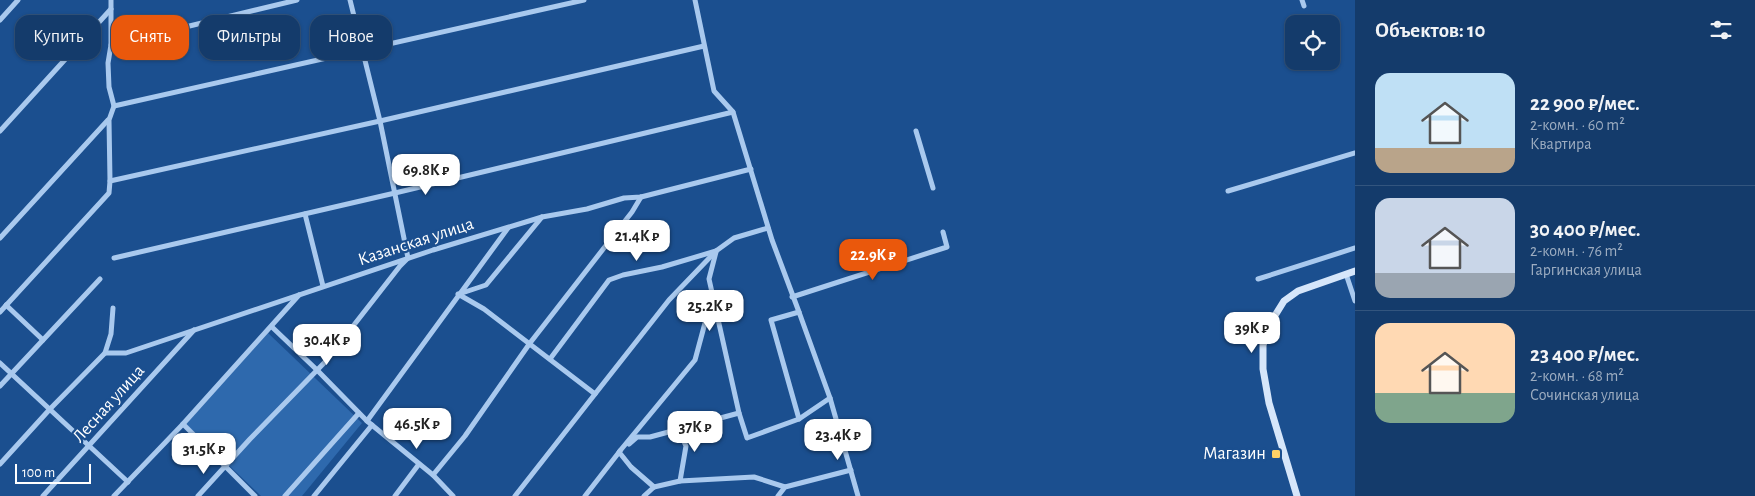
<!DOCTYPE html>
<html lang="ru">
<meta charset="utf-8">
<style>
:root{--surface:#143b6b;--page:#214673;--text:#f1f3f6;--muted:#9dadc1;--line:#33557e;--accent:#ea580c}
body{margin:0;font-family:"Alegreya Sans",sans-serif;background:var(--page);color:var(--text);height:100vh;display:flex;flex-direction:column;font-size:19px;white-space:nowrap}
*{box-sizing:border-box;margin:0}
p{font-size:16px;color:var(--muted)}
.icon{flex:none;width:28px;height:28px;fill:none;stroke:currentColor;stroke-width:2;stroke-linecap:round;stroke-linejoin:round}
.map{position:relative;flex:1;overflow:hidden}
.details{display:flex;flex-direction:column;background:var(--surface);width:400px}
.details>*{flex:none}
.guide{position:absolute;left:15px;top:15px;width:475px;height:45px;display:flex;gap:10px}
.fabs{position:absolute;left:1285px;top:15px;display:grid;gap:10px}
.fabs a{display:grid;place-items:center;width:55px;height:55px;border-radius:10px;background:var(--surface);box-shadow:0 1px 4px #0004,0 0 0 1px var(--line);font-size:25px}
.scale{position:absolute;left:15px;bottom:12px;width:76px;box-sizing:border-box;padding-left:5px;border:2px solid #fff;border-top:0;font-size:14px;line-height:18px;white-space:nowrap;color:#fff;-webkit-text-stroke:4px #1b4f8f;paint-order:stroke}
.price{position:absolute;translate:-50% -42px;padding:0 11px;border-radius:10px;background:#fff;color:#222;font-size:16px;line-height:32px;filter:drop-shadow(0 1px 2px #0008)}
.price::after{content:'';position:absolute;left:50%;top:30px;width:15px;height:11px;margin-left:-8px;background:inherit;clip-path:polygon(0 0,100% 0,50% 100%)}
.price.on{background:var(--accent);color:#fff}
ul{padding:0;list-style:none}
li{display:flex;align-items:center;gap:15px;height:125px;padding:0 20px}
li+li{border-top:1px solid var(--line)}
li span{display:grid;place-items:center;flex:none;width:140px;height:100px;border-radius:15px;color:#555}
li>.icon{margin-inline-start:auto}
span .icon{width:60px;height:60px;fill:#fffc;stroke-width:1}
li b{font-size:21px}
h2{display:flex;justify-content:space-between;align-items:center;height:60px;padding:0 20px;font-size:21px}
.tag{padding:0 18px;border-radius:15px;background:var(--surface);box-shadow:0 1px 4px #0004,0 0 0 1px var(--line);font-size:18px;line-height:45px}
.tag.on{background:var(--accent);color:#fff}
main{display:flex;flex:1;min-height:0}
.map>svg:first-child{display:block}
</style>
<main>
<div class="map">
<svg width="1355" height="496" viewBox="0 0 1355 496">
<rect width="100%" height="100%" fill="#1b4f8f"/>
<!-- garden -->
<polygon fill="#2e69ad" points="268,333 362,423 302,496 261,496 186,424"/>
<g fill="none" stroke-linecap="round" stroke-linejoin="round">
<!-- street -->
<g stroke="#a9c9ee" stroke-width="5">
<polyline points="695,0 714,91 733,112 772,240 799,312"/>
<polyline points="1302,0 1304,6"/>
<polyline points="0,20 18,0"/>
<polyline points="111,45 297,0"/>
<polyline points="114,106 584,0"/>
<polyline points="0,131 111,9"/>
<polyline points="916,131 933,188"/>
<polyline points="110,181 380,121 704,46"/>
<polyline points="1228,191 1355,153"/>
<polyline points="305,214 323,286"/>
<polyline points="0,238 108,120"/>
<polyline points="716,252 709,279 739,413 747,438 799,419 830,398"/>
<polyline points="114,258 395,193 733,112"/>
<polyline points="1346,274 1355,301"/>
<polyline points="1258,279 1355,248"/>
<polyline points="458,294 484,309 595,394 669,300 716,251"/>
<polyline points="459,294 486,285 542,217"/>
<polyline points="792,297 947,247 943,232"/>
<polyline points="6,305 43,340"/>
<polyline points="0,312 109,193 110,181 109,120 114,106 109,87 108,63 111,45 111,0"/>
<polyline points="272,327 317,370 367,421 433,475 453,496"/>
<polyline points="105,353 126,353 433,250 542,217 587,209 624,198 641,197 751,169"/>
<polyline points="550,359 609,280 623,275 662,267 716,251 734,238 768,228"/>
<polyline points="0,363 128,482"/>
<polyline points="0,386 100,279"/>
<polyline points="799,419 771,320 799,312 830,398 858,496"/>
<polyline points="367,421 508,228"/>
<polyline points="183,424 255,496"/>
<polyline points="678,429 686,446 680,481"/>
<polyline points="629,444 637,437 650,437 739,413"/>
<polyline points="0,464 50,409 105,353 111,334 113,308"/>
<polyline points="433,475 465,436 530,343 632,212 641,197"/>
<polyline points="654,487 631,467 619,452 695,360 712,297"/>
<polyline points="43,496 194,330"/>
<polyline points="114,496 183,424 299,295"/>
<polyline points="198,496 250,439 325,362 400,266 408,258 380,121 350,0"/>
<polyline points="285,496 359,413"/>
<polyline points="314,496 372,425"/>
<polyline points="395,496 419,464"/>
<polyline points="515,496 595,394"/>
<polyline points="585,496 620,451"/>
<polyline points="644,496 654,487 680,481 754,477 785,487"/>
<polyline points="778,496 785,487 851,470"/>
</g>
<!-- secondary -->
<polyline stroke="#d6e6fa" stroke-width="7" points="1297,496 1269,403 1263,369 1263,345 1271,322 1284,301 1298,291 1355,271"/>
</g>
<!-- markers -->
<rect fill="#ffd166" stroke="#1b4f8f" stroke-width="2" x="1271" y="449" width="10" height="10" rx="2.5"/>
<g text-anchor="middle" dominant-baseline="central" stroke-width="4.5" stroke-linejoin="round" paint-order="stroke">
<!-- street labels -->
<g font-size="18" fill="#fff" stroke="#1b4f8f">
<text transform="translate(416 242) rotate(-18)">Казанская улица</text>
<text transform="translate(109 404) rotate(-48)">Лесная улица</text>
</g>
<!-- poi labels -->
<g font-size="18" fill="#fff" stroke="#1b4f8f" text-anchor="end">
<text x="1266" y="454">Магазин</text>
</g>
</g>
</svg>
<div class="fabs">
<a><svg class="icon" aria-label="locate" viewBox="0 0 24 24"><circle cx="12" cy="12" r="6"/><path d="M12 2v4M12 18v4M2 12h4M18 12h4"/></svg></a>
</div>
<div class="scale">100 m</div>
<b class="price" style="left:426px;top:196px">69.8K ₽</b>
<b class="price" style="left:637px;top:262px">21.4K ₽</b>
<b class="price on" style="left:873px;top:281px">22.9K ₽</b>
<b class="price" style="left:710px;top:332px">25.2K ₽</b>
<b class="price" style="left:1252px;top:354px">39K ₽</b>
<b class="price" style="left:327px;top:366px">30.4K ₽</b>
<b class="price" style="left:417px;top:450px">46.5K ₽</b>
<b class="price" style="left:695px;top:453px">37K ₽</b>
<b class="price" style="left:838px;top:461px">23.4K ₽</b>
<b class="price" style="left:204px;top:475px">31.5K ₽</b>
<div class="guide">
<a class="tag">Купить</a>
<a class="tag on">Снять</a>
<a class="tag">Фильтры</a>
<a class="tag">Новое</a>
</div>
</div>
<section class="details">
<h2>Объектов: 10<svg class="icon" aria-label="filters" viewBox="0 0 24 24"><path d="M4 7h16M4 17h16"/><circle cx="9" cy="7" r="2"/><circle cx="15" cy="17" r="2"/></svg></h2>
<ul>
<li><span style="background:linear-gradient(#bfe0f5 75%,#b9a48a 0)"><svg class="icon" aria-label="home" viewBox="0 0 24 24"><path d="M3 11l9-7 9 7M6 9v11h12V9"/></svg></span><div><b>22 900 ₽/мес.</b><p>2-комн. · 60 m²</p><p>Квартира</p></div></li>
<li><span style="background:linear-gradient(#c9d6e8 75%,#9aa5b1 0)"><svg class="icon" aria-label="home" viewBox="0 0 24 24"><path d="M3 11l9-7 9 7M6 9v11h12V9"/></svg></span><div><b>30 400 ₽/мес.</b><p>2-комн. · 76 m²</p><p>Гаргинская улица</p></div></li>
<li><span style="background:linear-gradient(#ffd9b3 70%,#7fa58c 0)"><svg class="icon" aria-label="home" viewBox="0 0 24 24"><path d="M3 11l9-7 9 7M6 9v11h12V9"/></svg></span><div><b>23 400 ₽/мес.</b><p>2-комн. · 68 m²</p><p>Сочинская улица</p></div></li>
</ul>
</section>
</main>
